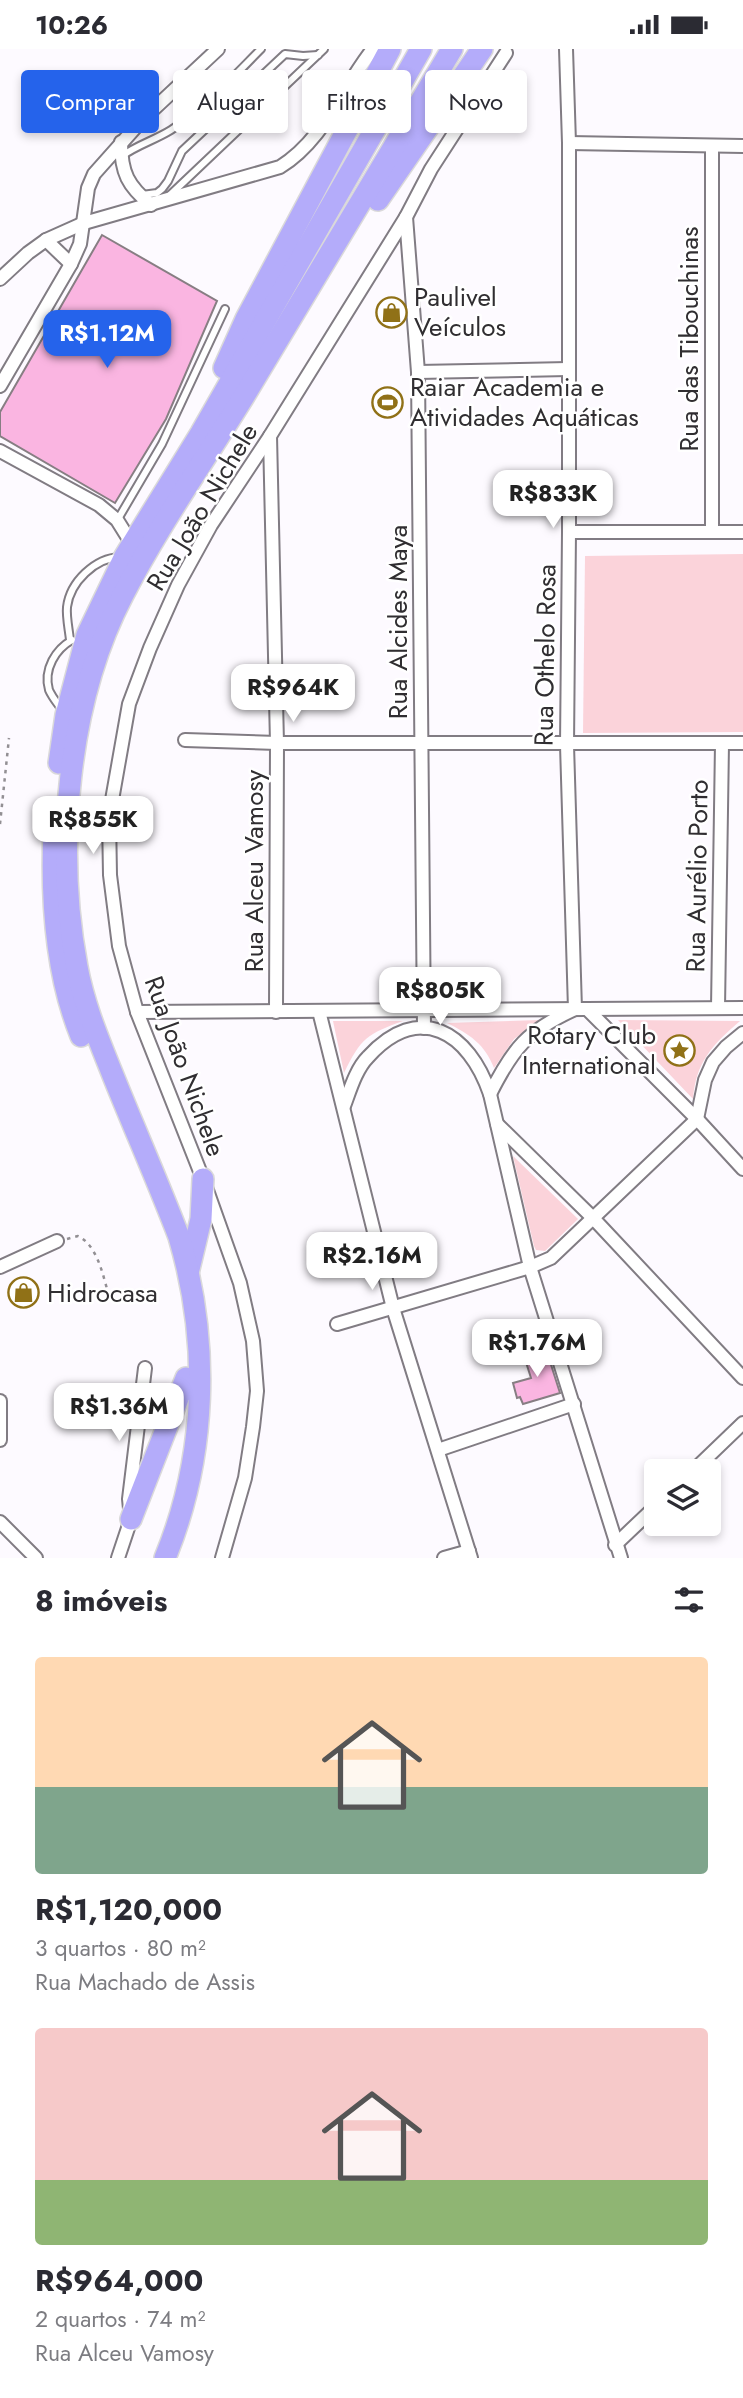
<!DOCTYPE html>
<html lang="pt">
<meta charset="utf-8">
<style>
:root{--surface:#fff;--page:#f7f7f7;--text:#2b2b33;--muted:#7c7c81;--accent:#2563eb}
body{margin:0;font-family:Jost,sans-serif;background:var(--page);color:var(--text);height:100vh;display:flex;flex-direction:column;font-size:26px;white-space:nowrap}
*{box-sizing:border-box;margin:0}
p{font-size:23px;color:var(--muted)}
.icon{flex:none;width:38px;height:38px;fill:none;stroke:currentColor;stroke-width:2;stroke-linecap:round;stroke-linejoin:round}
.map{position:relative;height:1509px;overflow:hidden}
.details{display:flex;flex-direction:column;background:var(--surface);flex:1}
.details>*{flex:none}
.top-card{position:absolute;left:21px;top:21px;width:702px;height:63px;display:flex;gap:14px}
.tools{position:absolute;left:644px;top:1410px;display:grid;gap:14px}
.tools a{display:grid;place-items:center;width:77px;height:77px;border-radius:7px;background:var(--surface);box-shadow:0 4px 10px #0003;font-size:35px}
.price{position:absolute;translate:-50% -60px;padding:0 16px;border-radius:14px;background:#fff;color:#222;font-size:23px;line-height:46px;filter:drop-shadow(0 2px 4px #0008)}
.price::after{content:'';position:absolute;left:50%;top:42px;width:21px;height:16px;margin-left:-10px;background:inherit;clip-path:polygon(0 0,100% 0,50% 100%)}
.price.selected{background:var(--accent);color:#fff}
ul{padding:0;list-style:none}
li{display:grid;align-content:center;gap:14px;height:371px;padding:0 35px}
li span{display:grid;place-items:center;height:217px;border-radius:7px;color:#555}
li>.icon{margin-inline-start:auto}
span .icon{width:126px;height:126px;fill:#fffc;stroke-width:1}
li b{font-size:30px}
h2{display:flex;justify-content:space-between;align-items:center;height:84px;padding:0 35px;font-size:30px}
.chip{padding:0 24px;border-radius:7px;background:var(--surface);box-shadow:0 4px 10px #0003;font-size:24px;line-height:63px}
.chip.selected{background:var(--accent);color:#fff}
.status{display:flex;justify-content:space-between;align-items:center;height:49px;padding:0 35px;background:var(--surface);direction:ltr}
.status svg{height:19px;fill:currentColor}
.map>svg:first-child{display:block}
</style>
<div class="status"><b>10:26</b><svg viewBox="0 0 49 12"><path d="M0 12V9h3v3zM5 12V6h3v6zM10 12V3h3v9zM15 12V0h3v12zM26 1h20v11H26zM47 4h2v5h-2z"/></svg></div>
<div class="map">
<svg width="743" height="1509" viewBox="0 0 743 1509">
<rect width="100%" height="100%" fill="#fdfaff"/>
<!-- green -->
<g fill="#fbd3da">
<polygon points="743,505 743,683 583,684 585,507"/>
<path d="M540,971L514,990L494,1019C485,995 469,985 447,974Z"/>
<path d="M618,971L740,972C712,996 696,1013 693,1050Z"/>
<path d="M333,972H403C367,985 361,989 344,1024Z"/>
<polygon points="513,1107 578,1170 545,1202 536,1201 534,1197"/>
</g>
<!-- building -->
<g fill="#fab5e1" stroke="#877e83" stroke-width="2">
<polygon points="102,186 217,252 166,370 115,454 0,387 0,363"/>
<polygon points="546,1300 560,1344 523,1355 520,1348 517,1349 513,1334 531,1329 524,1307"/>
</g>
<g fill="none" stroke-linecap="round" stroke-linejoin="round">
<defs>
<g id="service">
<path d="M122,107C137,96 155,91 171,81C204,60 233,28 261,0"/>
<polyline points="142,146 157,144 162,140 168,132 182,102 285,5 303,7 318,6"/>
<polyline points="170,146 324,0"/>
<polyline points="118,470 162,395 225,260"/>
<path d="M70,591C69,581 66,568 67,558C70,533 95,509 120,508"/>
<path d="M62,661C58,655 52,648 49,641C43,620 56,600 72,591"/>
</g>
<g id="minor">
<path d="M121,93C121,124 128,137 151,156"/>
<polyline points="569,94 743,97"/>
<polyline points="712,97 712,483"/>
<polyline points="406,168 418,323 424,979"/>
<polyline points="46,191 71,215"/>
<path d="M0,230L28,204L46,191L84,174L280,118C324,91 342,39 373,0"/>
<polyline points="418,323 568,320"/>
<polyline points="0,337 71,215 80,195 88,139 94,125 143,70 218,0"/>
<polyline points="270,387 277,694 276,963"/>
<polyline points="0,402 99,456 117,471 132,495"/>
<polyline points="569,483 743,483"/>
<polyline points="185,691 277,694 743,694"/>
<polyline points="718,959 722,695"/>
<polyline points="587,960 697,1070 743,1120"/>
<polyline points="319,962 393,1259 471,1509"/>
<polyline points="137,963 743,959"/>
<path d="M490,1045C513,999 527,982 575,960L567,696L569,483V94L566,0"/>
<path d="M344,1057C350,1041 356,1020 368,1008C419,952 469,983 490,1045L530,1218L621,1509"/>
<polyline points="497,1075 593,1169 743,1329"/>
<polyline points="0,1218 57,1192"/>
<polyline points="337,1275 530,1218 551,1209 697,1070 705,1031 713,1013 726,998 743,984"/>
<polyline points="0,1352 0,1391"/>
<polyline points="438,1401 574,1355"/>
<polyline points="692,1423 743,1374"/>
<polyline points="0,1473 36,1509"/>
<polyline points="615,1496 656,1457"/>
<polyline points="118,1509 131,1470 129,1450 145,1319"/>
<polyline points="222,1509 245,1429 253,1378 257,1342 253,1292 240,1234 203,1130 137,963 119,897 110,826 109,768 129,655 150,599 178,536 211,476 270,387 406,168 431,120 506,4"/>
<polyline points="444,1509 469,1502"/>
</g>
<g id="trunk">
<polyline points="378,151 482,0"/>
<polyline points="224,319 246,270 390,0"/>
<polyline points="59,714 66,666 87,586 125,507 201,384 421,0"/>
<path d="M54,781C51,849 55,923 81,987"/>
<polyline points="189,1220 201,1170 203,1130"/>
<polyline points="131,1470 186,1329"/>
<path d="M165,1509C207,1407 210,1293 179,1188C158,1133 134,1079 112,1024C98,989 84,956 77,918C55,800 67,653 123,546C159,476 205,411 246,344C315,229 384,115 452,0"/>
</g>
</defs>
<!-- service casing -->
<use href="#service" stroke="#817c83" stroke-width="10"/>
<!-- minor casing -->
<use href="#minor" stroke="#817c83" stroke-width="16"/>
<!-- trunk casing -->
<use href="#trunk" stroke="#dad9da" stroke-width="24"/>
<!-- path -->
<g stroke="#928f93" stroke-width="2.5" stroke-dasharray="3.5 5" stroke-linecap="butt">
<polyline points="0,775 9,689"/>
<path d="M67,1190L78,1187C98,1197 103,1227 109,1247"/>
</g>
<!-- service -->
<use href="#service" stroke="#fff" stroke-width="6"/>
<!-- minor -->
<use href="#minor" stroke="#fff" stroke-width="12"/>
<!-- trunk -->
<use href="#trunk" stroke="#b4acfa" stroke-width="21"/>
</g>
<!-- icons -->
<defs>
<symbol id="shop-ring" viewBox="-11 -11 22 22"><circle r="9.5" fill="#fff" stroke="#907117" stroke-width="1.5"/><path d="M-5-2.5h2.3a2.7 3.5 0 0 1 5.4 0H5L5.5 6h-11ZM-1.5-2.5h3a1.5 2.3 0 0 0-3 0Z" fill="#907117"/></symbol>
<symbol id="stadium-ring" viewBox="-11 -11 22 22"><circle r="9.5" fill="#fff" stroke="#907117" stroke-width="1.5"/><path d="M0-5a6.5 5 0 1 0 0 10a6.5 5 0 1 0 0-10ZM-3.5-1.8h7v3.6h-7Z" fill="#907117"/></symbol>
<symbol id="sight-ring" viewBox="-11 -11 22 22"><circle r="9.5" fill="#fff" stroke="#907117" stroke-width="1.5"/><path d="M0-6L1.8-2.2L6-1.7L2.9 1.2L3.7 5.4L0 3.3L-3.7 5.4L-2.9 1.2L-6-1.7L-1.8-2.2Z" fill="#907117"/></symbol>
</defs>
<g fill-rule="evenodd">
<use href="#shop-ring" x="374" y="246" width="35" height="35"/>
<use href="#stadium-ring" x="370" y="336" width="35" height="35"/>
<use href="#sight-ring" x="662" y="984" width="35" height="35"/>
<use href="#shop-ring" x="6" y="1226" width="35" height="35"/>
</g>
<g text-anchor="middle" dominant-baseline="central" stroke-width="5" stroke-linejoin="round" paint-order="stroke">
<!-- poi labels -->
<g font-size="26" fill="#302e31" stroke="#fff" text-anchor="start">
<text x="414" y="248">Paulivel<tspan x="414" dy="30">Veículos</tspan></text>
<text x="410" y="338">Raiar Academia e<tspan x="410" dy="30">Atividades Aquáticas</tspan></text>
<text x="656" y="986" text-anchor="end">Rotary Club<tspan x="656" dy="30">International</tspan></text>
<text x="47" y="1244">Hidrocasa</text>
</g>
<!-- street labels -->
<g font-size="26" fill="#302e31" stroke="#fff">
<text transform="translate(689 290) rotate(-90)">Rua das Tibouchinas</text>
<text transform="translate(202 458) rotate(-59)">Rua João Nichele</text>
<text transform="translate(398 573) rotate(-90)">Rua Alcides Maya</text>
<text transform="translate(545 606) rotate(-89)">Rua Othelo Rosa</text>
<text transform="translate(254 822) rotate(-90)">Rua Alceu Vamosy</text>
<text transform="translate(697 827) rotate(-89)">Rua Aurélio Porto</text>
<text transform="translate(185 1017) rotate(70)">Rua João Nichele</text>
</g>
</g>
</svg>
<div class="tools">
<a><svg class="icon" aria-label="layers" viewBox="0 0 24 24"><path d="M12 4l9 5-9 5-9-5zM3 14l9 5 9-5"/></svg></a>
</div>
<b class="price selected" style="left:107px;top:321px">R$1.12M</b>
<b class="price" style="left:553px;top:481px">R$833K</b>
<b class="price" style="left:293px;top:675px">R$964K</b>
<b class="price" style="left:93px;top:807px">R$855K</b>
<b class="price" style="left:440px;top:978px">R$805K</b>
<b class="price" style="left:372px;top:1243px">R$2.16M</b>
<b class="price" style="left:537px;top:1330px">R$1.76M</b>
<b class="price" style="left:119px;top:1394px">R$1.36M</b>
<div class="top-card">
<a class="chip selected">Comprar</a>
<a class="chip">Alugar</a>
<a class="chip">Filtros</a>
<a class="chip">Novo</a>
</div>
</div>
<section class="details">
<h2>8 imóveis<svg class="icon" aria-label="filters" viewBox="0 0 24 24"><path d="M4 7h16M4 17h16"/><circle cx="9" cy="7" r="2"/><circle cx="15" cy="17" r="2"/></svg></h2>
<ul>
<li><span style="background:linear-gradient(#ffd9b3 60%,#7fa58c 0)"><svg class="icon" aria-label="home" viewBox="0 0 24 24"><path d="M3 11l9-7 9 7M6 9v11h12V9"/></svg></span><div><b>R$1,120,000</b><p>3 quartos · 80 m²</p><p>Rua Machado de Assis</p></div></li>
<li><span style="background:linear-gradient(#f6c9c9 70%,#8fb573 0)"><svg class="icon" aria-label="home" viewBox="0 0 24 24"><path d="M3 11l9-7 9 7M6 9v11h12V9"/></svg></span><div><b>R$964,000</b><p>2 quartos · 74 m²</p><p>Rua Alceu Vamosy</p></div></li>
</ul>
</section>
